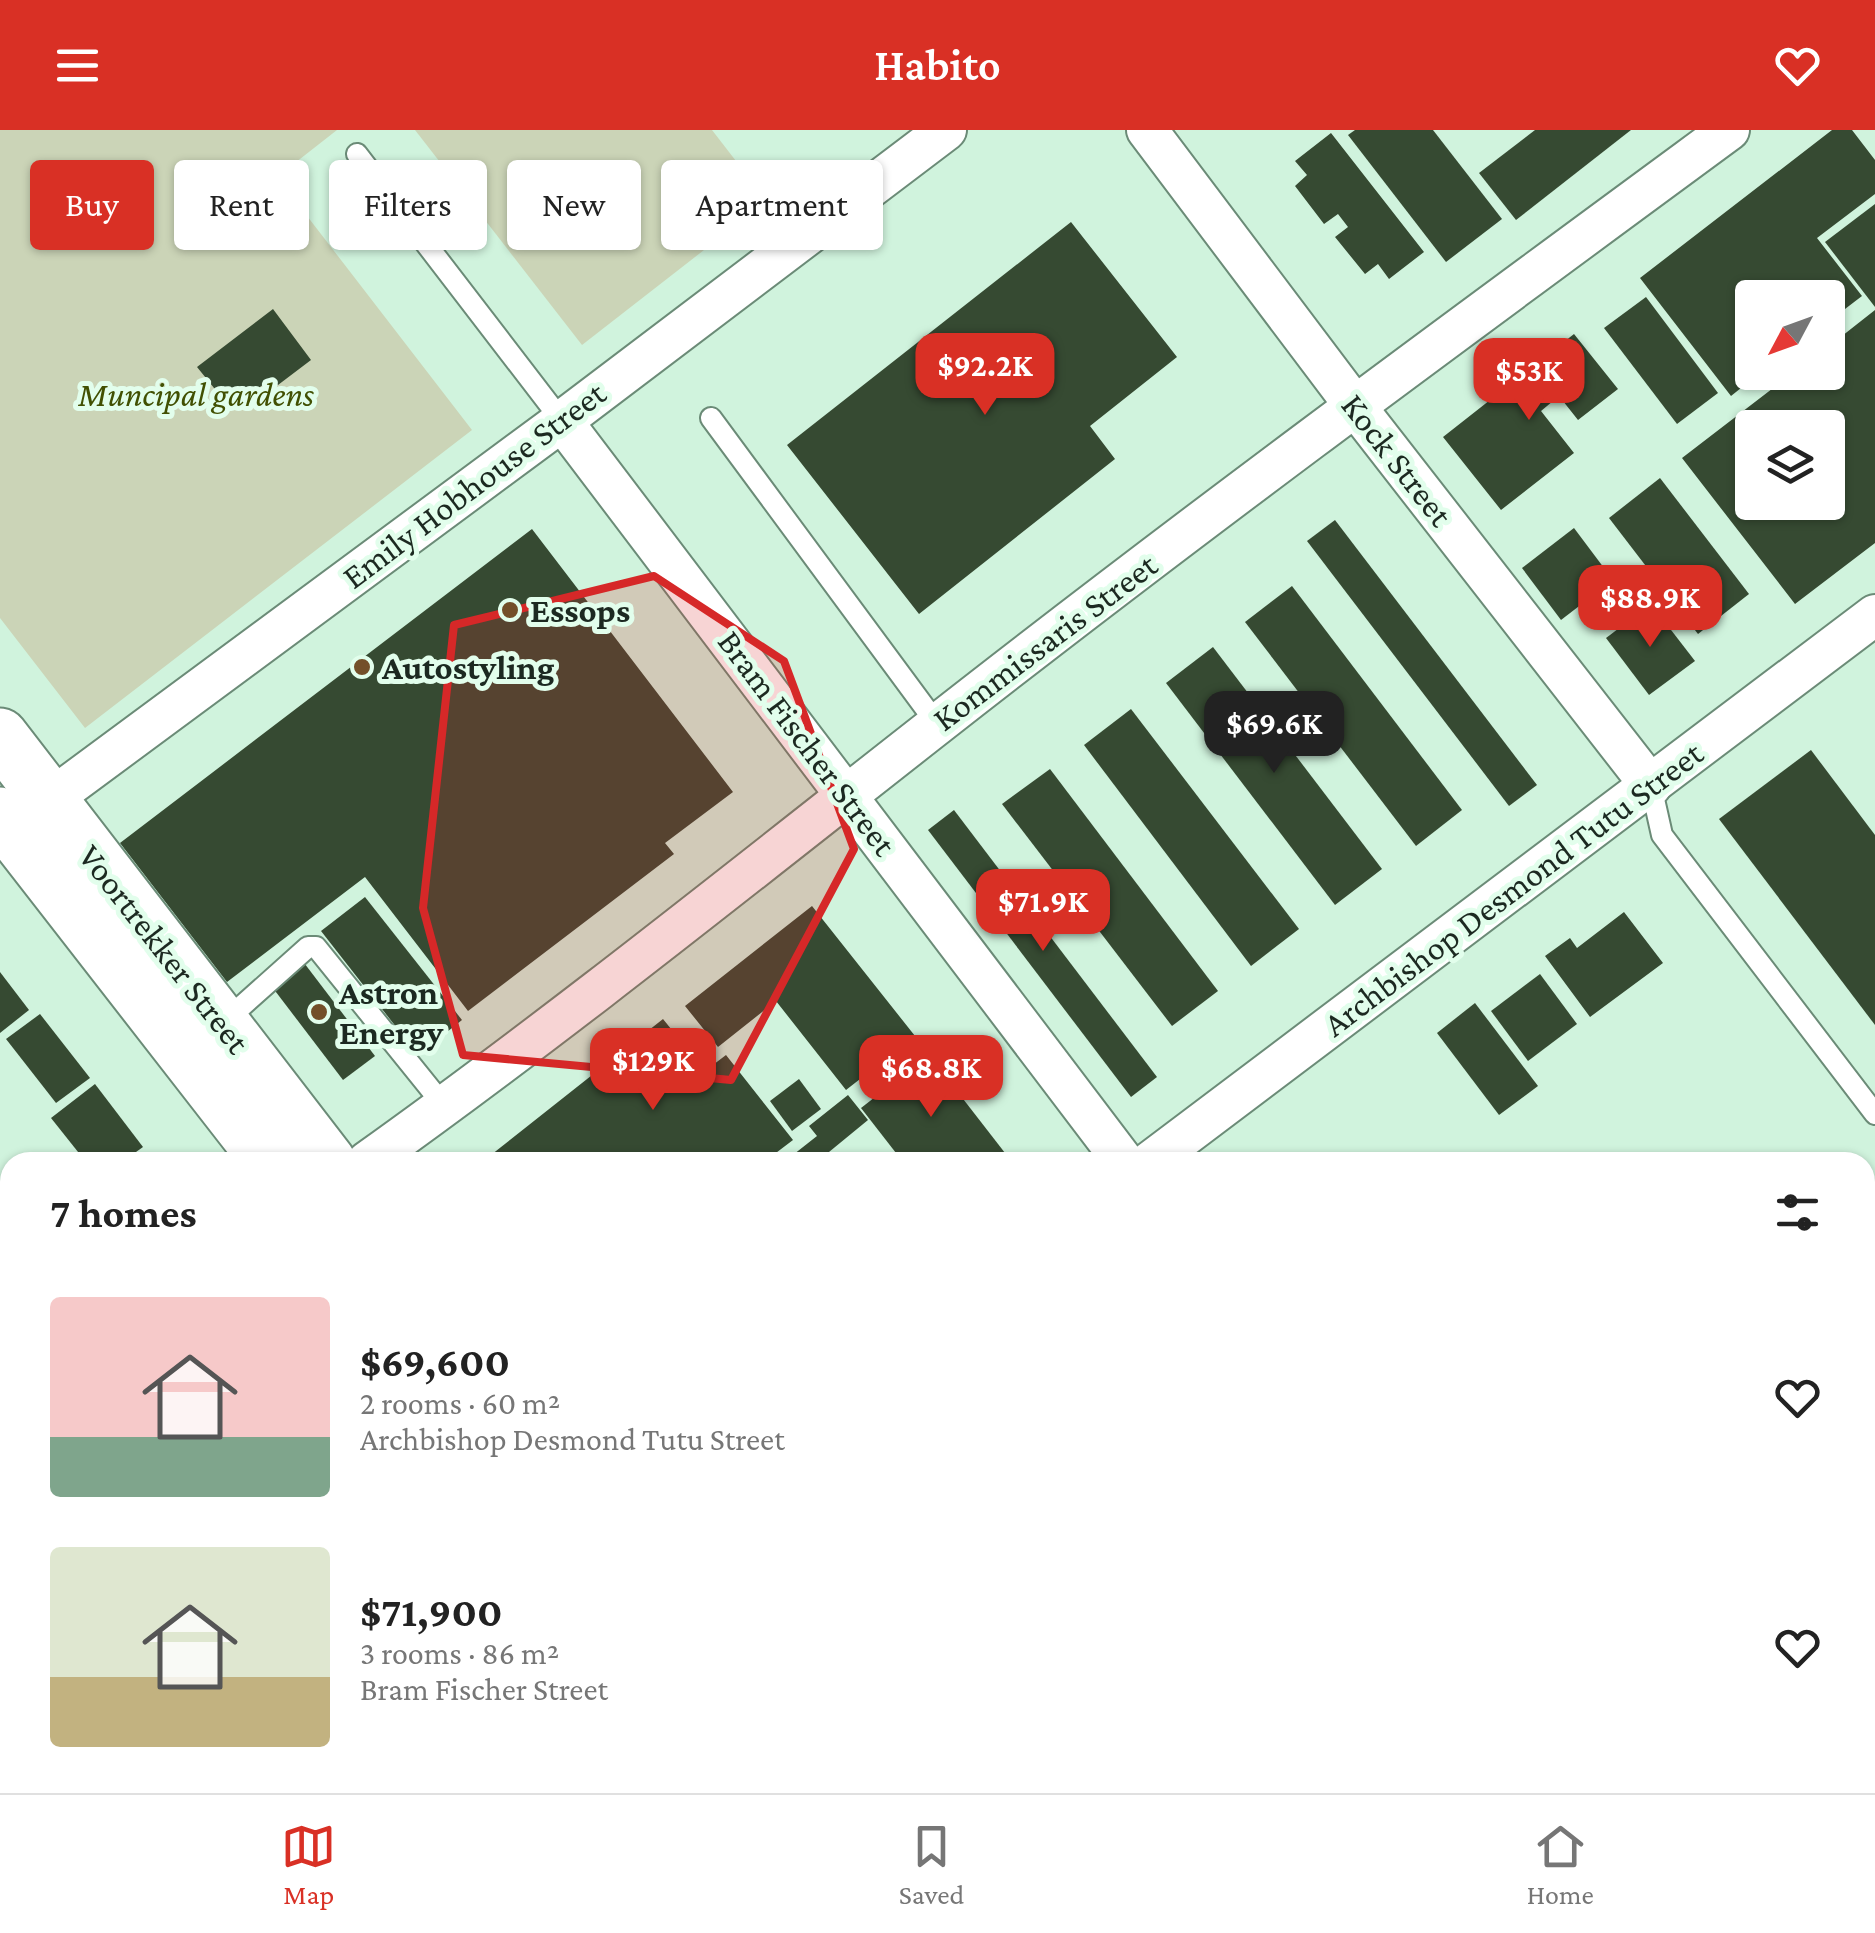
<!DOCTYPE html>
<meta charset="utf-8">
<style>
:root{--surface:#fff;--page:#f2f2f2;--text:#222;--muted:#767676;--line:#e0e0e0;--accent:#d93025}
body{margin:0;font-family:"Crimson Pro",serif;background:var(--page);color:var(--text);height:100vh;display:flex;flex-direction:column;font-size:38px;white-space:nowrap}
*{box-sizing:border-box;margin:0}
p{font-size:32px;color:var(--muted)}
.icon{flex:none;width:55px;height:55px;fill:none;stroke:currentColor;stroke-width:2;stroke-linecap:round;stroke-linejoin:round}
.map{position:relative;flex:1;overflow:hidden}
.details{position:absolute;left:0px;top:1022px;width:1875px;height:642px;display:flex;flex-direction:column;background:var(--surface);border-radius:30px 30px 0 0;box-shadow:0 2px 8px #0004}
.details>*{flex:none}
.hud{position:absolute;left:30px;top:30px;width:1000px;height:90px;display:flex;gap:20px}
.needle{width:65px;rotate:229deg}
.controls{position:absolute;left:1735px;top:150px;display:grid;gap:20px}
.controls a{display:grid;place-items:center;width:110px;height:110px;border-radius:10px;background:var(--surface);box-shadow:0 2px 8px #0004;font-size:50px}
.price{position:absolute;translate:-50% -85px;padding:0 22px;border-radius:20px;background:var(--accent);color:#fff;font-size:32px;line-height:65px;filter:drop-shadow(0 2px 5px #0008)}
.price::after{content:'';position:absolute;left:50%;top:60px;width:30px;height:22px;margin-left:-15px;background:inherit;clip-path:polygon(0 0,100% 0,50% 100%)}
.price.active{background:#222;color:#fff}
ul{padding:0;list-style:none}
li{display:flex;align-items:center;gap:30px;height:250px;padding:0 50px}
li span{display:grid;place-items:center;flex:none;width:280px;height:200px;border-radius:10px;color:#555}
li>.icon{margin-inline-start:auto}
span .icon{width:120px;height:120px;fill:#fffc;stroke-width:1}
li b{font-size:42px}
h2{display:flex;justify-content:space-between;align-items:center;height:120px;padding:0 50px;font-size:42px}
.chip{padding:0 35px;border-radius:10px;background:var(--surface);box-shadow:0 2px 8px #0004;font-size:35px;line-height:90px}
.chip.active{background:var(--accent);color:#fff}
header{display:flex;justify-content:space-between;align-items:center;height:130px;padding:0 50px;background:var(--accent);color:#fff;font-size:45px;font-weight:600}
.tabs{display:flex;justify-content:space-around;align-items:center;height:140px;border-top:2px solid var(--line);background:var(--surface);font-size:28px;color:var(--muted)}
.tabs a{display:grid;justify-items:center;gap:5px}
.tabs .active{color:var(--accent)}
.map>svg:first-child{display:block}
</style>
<header><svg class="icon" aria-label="menu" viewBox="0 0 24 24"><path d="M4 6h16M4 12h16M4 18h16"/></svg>Habito<svg class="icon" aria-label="heart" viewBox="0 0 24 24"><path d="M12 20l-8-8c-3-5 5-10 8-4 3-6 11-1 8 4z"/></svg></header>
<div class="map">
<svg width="1875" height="1663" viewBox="0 0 1875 1663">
<rect width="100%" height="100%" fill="#d0f3dd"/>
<!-- green -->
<g fill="#cbd4b7">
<polygon points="0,0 337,0 277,47 472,300 85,598 0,488"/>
<polygon points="415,0 712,0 767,71 582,215"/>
</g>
<!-- building -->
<g fill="#364a32" fill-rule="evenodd">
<polygon points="1355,0 1433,0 1502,89 1446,132 1348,5"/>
<polygon points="1535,0 1631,0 1516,90 1479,43"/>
<polygon points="1832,0 1852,0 1875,30 1875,64 1817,108 1862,166 1828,192 1828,168 1752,168 1752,242 1761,242 1731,266 1640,148"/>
<polygon points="1331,3 1424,122 1389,149 1378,134 1365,144 1335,107 1348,97 1338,84 1324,94 1295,56 1307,45 1295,31"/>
<polygon points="1875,74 1875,177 1825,112"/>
<polygon points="1071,92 1177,227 1090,296 1115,329 919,484 787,315"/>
<polygon points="1646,167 1718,263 1677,294 1604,198"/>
<polygon points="273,179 311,230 278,255 272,248 231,279 197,237"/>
<path d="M1875,180V413L1795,474L1682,328L1794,242H1828V217ZM1752,298H1828V372H1752Z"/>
<polygon points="1574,204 1618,259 1578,290 1559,266 1541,281 1574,323 1501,380 1443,307"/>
<polygon points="1660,348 1749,464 1698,504 1609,388"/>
<polygon points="1335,390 1537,655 1509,676 1307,411"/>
<polygon points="1574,398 1613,450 1561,490 1522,438"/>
<polygon points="532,399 733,662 665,713 674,724 468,881 365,747 227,852 120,713"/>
<polygon points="1292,456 1462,680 1416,716 1245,492"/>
<polygon points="1651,474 1695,531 1649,565 1606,508"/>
<polygon points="1213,517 1382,739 1335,775 1166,553"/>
<polygon points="1131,579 1299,799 1251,836 1084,615"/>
<polygon points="1811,620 1875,705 1875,895 1719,689"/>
<polygon points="1050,639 1218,861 1172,896 1002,674"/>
<polygon points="954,680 1157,947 1131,967 928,700"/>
<polygon points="365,767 462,890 418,925 321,801"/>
<polygon points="812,776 915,906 846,960 776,871 718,917 685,876"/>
<polygon points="1624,782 1663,833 1590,887 1545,826 1570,808 1577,818"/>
<polygon points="295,821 375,926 343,950 263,845"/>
<polygon points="0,842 29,880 0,903"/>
<polygon points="1540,844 1577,894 1528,931 1491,881"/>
<polygon points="1475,873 1538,956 1499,985 1437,903"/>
<polygon points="40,884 90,948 56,973 6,909"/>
<polygon points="663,889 705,941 726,925 793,1010 764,1032 482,1032"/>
<polygon points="929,925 1012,1032 903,1032 861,978"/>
<polygon points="799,949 821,979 792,1001 770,971"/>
<polygon points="95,954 143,1017 122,1032 86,1032 51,988"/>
<polygon points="848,965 868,990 829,1022 837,1032 784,1032 817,1006 809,996"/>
<polygon points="0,1105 10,1118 10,1246 0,1254"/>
<polygon points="1875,1175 1875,1235 1865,1223 1865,1183"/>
<polygon points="0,1407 10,1420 10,1655 189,1655 195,1663 3,1663 0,1660"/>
<polygon points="212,1655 416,1655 422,1663 219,1663"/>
<polygon points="423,1655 469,1655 458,1663 429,1663"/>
<polygon points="906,1655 1179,1655 1169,1663 912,1663"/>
</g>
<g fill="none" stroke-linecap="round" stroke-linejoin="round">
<defs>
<g id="lane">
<polyline points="357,24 562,291"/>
<polyline points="711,288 937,594"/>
<polyline points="1651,656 1662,705 1875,984"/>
<polyline points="224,892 308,817 316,817 445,977"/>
<polyline points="1865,1344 1875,1336"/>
<polyline points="1865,1461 1875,1453"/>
<polyline points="876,1655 882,1663"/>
<polyline points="1558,1655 1571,1663"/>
<polyline points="1600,1663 1614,1655"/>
</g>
<g id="street">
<polyline points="1147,0 1355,276 1651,656"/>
<polyline points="562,291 1124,1032"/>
<polyline points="28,686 562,291 946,0"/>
<path d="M367,1032C563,892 750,741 939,593C1198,390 1464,195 1729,0"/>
<polyline points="1150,1032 1875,485"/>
<polyline points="0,1315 10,1307"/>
<polyline points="618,1663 622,1655"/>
<polyline points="671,1663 675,1655"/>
</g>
<g id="secondary">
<polyline points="0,606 328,1032"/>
<polyline points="0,685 270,1032"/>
<polyline points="749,1655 755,1663"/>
<polyline points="813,1655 819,1663"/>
</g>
</defs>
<!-- lane casing -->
<use href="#lane" stroke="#6b8b77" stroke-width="24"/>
<!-- street casing -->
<use href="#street" stroke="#6b8b77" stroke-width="44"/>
<!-- secondary casing -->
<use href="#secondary" stroke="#6b8b77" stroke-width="59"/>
<!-- lane -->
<use href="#lane" stroke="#fff" stroke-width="20"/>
<!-- street -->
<use href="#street" stroke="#fff" stroke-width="40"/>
<!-- secondary -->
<use href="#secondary" stroke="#fff" stroke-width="55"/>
</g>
<!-- marked area -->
<path fill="#d62828" fill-opacity="0.2" stroke="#d62828" stroke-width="8" stroke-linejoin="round" d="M654,446L784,531L854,719L731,950L463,925L423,778L454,495Z"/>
<!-- markers -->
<g fill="#734f29" stroke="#e2feec" stroke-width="4">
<circle cx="510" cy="480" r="10"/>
<circle cx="362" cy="537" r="10"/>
<circle cx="319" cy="882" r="10"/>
</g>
<g text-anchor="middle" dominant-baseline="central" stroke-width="10" stroke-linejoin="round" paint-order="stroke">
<!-- park labels -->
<g font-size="35" font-style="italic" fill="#415002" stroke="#e2feec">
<text x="196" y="264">Muncipal gardens</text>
</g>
<!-- street labels -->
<g font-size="35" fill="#1c2921" stroke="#e2feec">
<text transform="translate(1397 330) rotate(52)">Kock Street</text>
<text transform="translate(474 355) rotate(-37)">Emily Hobhouse Street</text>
<text transform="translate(1045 512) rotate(-37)">Kommissaris Street</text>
<text transform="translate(807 613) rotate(53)">Bram Fischer Street</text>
<text transform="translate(1513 759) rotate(-37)">Archbishop Desmond Tutu Street</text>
<text transform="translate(164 819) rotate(52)">Voortrekker Street</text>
</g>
<!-- poi labels -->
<g font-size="35" font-weight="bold" fill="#1c2921" stroke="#e2feec" text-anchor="start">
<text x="530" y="480">Essops</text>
<text x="382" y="537">Autostyling</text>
<text x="339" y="862">Astron<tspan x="339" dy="40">Energy</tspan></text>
</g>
</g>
</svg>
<div class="controls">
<a><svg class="needle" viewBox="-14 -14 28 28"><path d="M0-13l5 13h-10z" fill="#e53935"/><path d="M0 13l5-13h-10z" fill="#767676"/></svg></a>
<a><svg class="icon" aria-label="layers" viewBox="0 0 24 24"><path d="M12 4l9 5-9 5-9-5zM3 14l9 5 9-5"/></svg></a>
</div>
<b class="price" style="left:985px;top:288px">$92.2K</b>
<b class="price" style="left:1529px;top:293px">$53K</b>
<b class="price" style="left:1650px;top:520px">$88.9K</b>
<b class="price active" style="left:1274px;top:646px">$69.6K</b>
<b class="price" style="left:1043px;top:824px">$71.9K</b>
<b class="price" style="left:653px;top:983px">$129K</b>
<b class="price" style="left:931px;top:990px">$68.8K</b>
<div class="hud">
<a class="chip active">Buy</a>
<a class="chip">Rent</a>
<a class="chip">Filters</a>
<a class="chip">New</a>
<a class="chip">Apartment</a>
</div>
<section class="details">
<h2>7 homes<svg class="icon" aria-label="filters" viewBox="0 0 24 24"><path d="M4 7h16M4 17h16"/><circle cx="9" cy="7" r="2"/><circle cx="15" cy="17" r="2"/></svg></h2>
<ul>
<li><span style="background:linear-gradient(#f6c9c9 70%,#7fa58c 0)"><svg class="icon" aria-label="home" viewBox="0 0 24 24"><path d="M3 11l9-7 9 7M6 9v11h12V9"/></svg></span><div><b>$69,600</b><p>2 rooms · 60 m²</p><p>Archbishop Desmond Tutu Street</p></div><svg class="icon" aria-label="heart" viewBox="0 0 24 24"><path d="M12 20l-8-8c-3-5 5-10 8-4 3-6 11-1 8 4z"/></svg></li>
<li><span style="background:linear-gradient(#dfe7d0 65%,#c2b280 0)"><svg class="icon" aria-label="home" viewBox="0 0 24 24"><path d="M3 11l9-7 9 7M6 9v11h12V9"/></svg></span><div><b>$71,900</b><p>3 rooms · 86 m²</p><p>Bram Fischer Street</p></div><svg class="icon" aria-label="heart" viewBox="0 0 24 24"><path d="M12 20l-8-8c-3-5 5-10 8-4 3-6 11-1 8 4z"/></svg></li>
</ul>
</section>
</div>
<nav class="tabs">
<a class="active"><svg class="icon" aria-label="map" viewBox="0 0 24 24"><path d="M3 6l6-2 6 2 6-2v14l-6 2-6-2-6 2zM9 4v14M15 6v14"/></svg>Map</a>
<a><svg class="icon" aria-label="saved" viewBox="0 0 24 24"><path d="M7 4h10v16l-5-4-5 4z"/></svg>Saved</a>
<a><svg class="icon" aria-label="home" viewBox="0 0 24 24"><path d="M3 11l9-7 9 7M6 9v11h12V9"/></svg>Home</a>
</nav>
